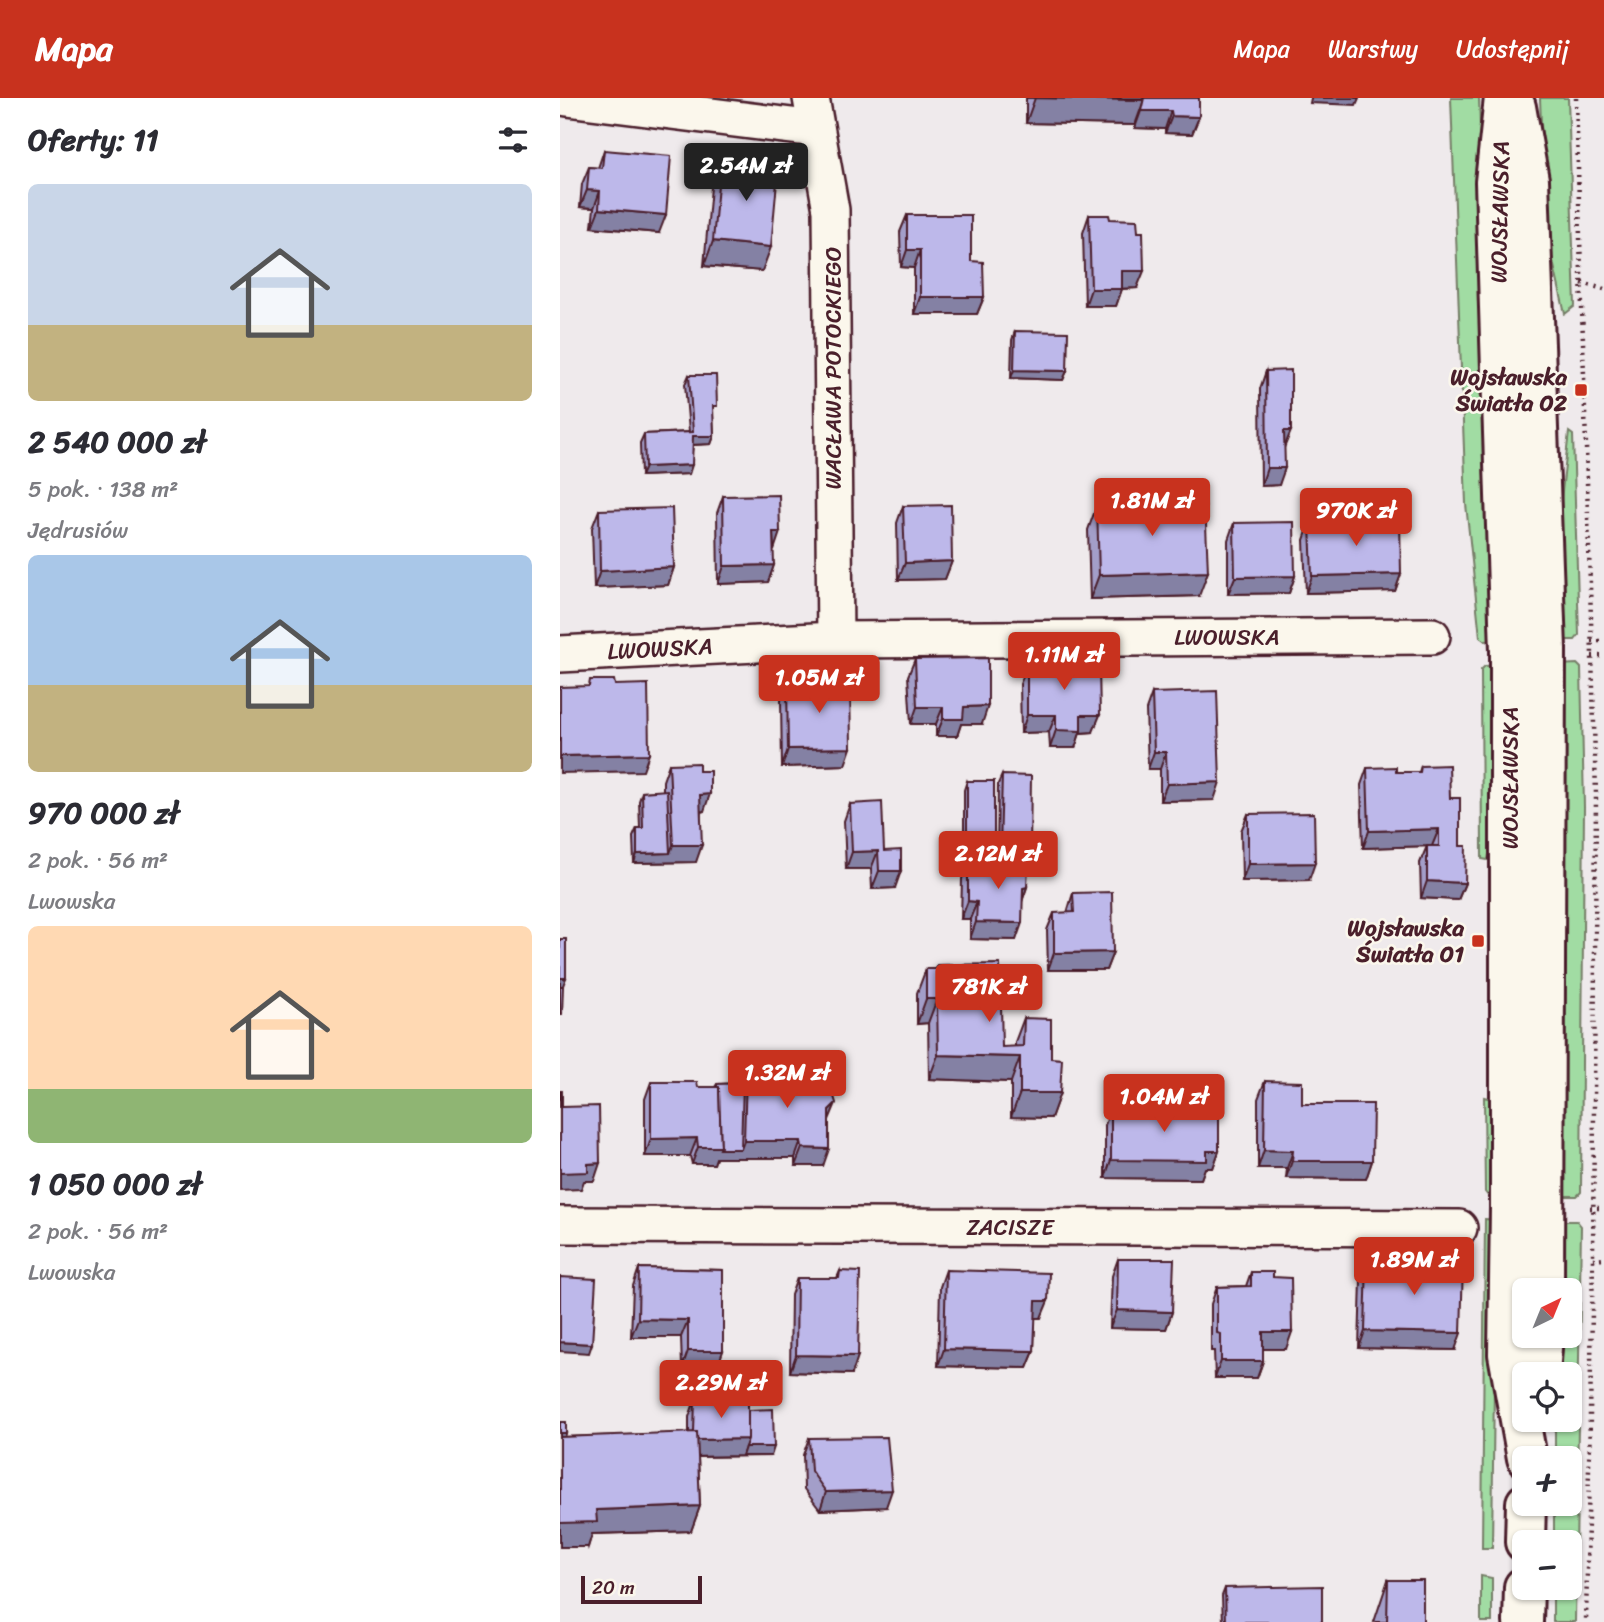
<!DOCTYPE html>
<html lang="pl">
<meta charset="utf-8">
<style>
:root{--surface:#fff;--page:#f2f2f3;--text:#2b2b33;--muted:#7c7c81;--accent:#c8321e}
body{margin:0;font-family:Sriracha,sans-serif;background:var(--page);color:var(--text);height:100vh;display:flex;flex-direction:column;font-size:26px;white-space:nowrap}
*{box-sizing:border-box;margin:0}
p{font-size:23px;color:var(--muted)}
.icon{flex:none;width:38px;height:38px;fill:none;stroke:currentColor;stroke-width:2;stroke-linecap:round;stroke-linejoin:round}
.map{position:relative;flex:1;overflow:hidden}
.details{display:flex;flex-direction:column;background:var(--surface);width:560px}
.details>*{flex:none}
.needle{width:46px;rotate:43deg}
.fabs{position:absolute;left:952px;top:1180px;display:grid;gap:14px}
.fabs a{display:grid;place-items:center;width:70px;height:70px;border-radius:10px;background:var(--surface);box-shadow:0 2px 5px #0004;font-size:35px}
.scale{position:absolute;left:21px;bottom:18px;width:121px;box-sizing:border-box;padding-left:7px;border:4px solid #4a1f2b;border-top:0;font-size:19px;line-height:24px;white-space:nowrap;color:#4a1f2b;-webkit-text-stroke:5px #fbf7ec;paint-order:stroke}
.price{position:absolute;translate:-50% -60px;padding:0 16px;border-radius:7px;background:var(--accent);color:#fff;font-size:23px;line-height:46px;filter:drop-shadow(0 2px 4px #0008)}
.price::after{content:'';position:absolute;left:50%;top:42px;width:21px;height:16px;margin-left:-10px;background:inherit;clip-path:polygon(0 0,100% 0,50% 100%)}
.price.current{background:#222;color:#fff}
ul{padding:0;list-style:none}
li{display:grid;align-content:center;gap:14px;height:371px;padding:0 28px}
li span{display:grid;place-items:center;height:217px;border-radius:10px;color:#555}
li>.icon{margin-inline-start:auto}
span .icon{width:126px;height:126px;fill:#fffc;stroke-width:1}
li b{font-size:30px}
h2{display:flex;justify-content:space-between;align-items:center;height:84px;padding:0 28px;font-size:30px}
header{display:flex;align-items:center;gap:42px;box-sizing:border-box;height:98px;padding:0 35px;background:var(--accent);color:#fff}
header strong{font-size:33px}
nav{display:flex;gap:38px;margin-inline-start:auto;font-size:24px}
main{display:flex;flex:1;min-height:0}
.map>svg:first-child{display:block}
</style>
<header>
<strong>Mapa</strong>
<nav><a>Mapa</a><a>Warstwy</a><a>Udostępnij</a></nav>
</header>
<main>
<section class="details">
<h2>Oferty: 11<svg class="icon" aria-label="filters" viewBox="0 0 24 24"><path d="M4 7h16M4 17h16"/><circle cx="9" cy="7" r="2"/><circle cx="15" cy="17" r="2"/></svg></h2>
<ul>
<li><span style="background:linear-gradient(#c9d6e8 65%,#c2b280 0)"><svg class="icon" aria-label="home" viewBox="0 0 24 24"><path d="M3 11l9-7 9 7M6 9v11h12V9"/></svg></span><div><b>2 540 000 zł</b><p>5 pok. · 138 m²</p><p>Jędrusiów</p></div></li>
<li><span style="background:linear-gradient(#a9c7e8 60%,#c2b280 0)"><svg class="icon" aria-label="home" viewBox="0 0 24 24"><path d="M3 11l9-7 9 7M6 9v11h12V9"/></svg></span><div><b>970 000 zł</b><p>2 pok. · 56 m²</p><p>Lwowska</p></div></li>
<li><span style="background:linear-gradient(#ffd9b3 75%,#8fb573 0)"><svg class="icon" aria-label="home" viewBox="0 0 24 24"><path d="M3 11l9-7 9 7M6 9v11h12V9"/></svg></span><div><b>1 050 000 zł</b><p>2 pok. · 56 m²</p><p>Lwowska</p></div></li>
</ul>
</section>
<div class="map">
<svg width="1044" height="1524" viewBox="0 0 1044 1524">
<rect width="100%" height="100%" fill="#efeaec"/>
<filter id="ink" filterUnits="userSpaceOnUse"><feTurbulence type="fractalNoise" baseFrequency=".0143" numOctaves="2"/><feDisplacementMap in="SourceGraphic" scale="14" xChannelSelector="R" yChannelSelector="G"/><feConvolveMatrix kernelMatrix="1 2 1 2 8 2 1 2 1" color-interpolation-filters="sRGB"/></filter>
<g filter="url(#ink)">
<!-- green -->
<g fill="#a1dca3" stroke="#767e67" stroke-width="2">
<polygon points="891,0 919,0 938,542 925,543 920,539 906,406"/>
<polygon points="980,0 1008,0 1015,208 1005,216 985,128"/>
<polygon points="1009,334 1013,337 1019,537 1015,542 998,542 995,453"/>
<polygon points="1017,566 1021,570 1024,709 1021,1094 1017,1098 998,1098 999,567"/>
<polygon points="939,567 941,684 928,762 922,761 921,572 925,568"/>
<polygon points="924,999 935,1002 937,1098 929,1099 925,1094"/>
<polygon points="925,1121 936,1122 932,1450 922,1450"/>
<polygon points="998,1123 1017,1123 1021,1128 1015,1524 993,1524 993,1489 1010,1489 1010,1444 994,1444 994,1405 1010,1405 1010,1360 995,1360 995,1321 1010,1321 1010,1276 996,1276 996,1237 1010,1237 1010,1192 997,1192"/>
<polygon points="921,1478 932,1480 932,1524 921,1524"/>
</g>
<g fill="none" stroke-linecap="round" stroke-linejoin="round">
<defs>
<g id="street">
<polyline points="7,0 256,31"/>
<polyline points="251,0 271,112 275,542"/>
<polyline points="0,556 275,542 872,538"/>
<polyline points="0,1127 899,1130"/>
</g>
<g id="secondary">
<polyline points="944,0 935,84 950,553 950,1110 948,1256 967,1360"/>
<polyline points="956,9 969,82 986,551 984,1192"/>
<polyline points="980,1276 983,1237"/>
<polyline points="965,1444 966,1405"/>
<polyline points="963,1524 964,1489"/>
</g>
</defs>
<!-- street casing -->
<use href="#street" stroke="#4a1f2b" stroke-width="40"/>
<!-- secondary casing -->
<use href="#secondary" stroke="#4a1f2b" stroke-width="44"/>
<!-- path -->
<g stroke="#4a1f2b" stroke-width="4.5" stroke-dasharray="2 5" stroke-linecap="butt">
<polyline points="1016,0 1036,696 1033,1161 1026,1524"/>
<polyline points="1022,185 1044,191"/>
<polyline points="1031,543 1044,543"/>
<polyline points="1032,558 1044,558"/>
<polyline points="1030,1110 1044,1110"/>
<polyline points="1033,1161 1044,1160"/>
</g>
<!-- street -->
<use href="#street" stroke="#fbf7ec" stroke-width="35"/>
<!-- secondary -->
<use href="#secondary" stroke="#fbf7ec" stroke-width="38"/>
</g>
<!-- wall -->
<g fill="#a39ec9" stroke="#4a1f2b" stroke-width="2">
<polygon points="466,0 639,0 639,19 632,36 605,35 605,31 575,30 575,27 466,25"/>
<polygon points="44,52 99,135 32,129 34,110 20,109 22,86 29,69 38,70"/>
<polygon points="190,60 202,173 144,168 151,89 160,65 187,67"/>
<polygon points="347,117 411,163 424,199 417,216 354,216 354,170 341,169 340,134"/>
<polygon points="529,117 577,190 562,191 556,208 525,208 523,135"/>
<polygon points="455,233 507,273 503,282 451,280 452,242"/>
<polygon points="706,273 724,350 719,387 701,388 700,291"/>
<polygon points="129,277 153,317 154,338 151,346 133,347 129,376 81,378 80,345 84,336 129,334 125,286"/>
<polygon points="163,398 214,467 208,484 158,486 157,415"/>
<polygon points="537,407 639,498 530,501 528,432"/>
<polygon points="343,408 392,463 385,481 338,482 337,425"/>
<polygon points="39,412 114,469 108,487 34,490 32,430"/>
<polygon points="674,425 735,478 729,495 668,496 668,442"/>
<polygon points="750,425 841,476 835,493 746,495 744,442"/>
<polygon points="492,559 513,567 533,634 520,635 515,650 490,650 489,634 461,635 460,586 467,569 489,569"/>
<polygon points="355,561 422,626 401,626 397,638 376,638 376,626 351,626 348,578"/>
<polygon points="227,585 285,667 222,669 221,602"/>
<polygon points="592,595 654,702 600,703 600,671 588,671 586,612"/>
<polygon points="109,666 139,673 144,713 141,714 136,764 74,765 73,739 77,730 80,730 79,703 82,694 103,693 103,683"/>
<polygon points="861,668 890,700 900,748 905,785 898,802 861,800 860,765 867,748 803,750 801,687 807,670 836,674 859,674"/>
<polygon points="442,677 467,762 437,761 438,686"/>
<polygon points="407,683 434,754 430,762 404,762 404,692"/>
<polygon points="290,706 324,753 335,790 312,791 311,771 286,771 284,723"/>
<polygon points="688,716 749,782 682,783 681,733"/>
<polygon points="408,764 467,789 462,803 456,842 410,841 410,821 401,821 402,781"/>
<polygon points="513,795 553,854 546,872 488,872 487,832 494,815 507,815"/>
<polygon points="366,871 442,949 455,949 455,944 464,920 491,960 500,995 491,1020 451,1019 451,984 369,981 368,925 357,926 357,895"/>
<polygon points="186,977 250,989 269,1023 263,1068 235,1068 235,1060 156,1060 154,1066 132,1066 130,1058 85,1058 85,1001 91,984 138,989 155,989 157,986 183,985"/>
<polygon points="705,983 742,1006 812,1063 806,1081 726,1080 727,1070 698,1070 698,1001"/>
<polygon points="551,1010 659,1053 653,1070 645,1070 641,1081 545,1080 545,1027"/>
<polygon points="558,1161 612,1214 606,1231 550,1230 552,1178"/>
<polygon points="807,1164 895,1252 799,1250 801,1181"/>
<polygon points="79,1170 163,1172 157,1270 122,1270 121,1239 71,1239 73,1188"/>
<polygon points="386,1172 481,1220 475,1220 474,1253 467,1270 378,1268 380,1189"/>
<polygon points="280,1173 292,1276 230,1274 231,1197 237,1180 277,1180"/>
<polygon points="691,1174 713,1179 726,1251 703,1251 703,1263 697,1280 655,1280 654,1253 651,1253 651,1206 657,1189 686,1188"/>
<polygon points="135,1302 188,1312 211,1358 138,1359 140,1408 131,1433 32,1436 28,1449 0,1324 6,1335 5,1339 129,1335 129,1319"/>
<polygon points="249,1340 326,1409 260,1412 244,1391 243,1357"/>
<polygon points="828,1482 863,1524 814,1524"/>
<polygon points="665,1490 762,1524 663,1524 662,1498"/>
</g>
<!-- shaded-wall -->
<g fill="#8481a4" stroke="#4a1f2b" stroke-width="2">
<polygon points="475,0 584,2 575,27 466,25"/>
<polygon points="751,0 799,0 796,7 750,5"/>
<polygon points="581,13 611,13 605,31 575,30"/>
<polygon points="612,18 639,19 632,36 605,35"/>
<polygon points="27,92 40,93 34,110 20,109"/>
<polygon points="39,111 106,117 99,135 32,129"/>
<polygon points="153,143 211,149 202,173 144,168"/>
<polygon points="347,152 360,152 354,170 341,169"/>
<polygon points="562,173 584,173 577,190 556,191"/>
<polygon points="531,191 562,191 556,208 525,208"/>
<polygon points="360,199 424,199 417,216 354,216"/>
<polygon points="454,272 507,273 503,282 451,280"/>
<polygon points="724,333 731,333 724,350"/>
<polygon points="133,338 154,338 151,346 130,347"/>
<polygon points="132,367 129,376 81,378 85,369"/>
<polygon points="707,370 725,370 719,387 701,388"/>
<polygon points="213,434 220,434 214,452"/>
<polygon points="392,463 385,481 338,482 345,465"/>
<polygon points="214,467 208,484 158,486 164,468"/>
<polygon points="114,469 108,487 34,490 40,473"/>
<polygon points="648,474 639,498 530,501 539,477"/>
<polygon points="841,476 835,493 746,495 752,478"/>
<polygon points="735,478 729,495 668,496 675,479"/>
<polygon points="428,608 422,626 401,626 397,638 376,638 383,621 404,609"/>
<polygon points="357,609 383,609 376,626 351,626"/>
<polygon points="467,617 496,617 489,634 461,635"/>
<polygon points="521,617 540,617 533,634 520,635 515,650 490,650 496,632"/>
<polygon points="291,650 285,667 222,669 228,651"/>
<polygon points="594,654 606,654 600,671 588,671"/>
<polygon points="89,656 83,673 0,675 0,658"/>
<polygon points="660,684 654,702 600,703 607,686"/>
<polygon points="150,696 144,713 134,714 140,697"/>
<polygon points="879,731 872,748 803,750 809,733"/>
<polygon points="113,747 142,747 136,764 74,765 77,756 110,755"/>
<polygon points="440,752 470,753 467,762 437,761"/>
<polygon points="318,753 311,771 286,771 292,754"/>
<polygon points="407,753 434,754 430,762 404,762"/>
<polygon points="755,765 749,782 682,783 688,766"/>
<polygon points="319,773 341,773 335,790 312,791"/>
<polygon points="867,783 905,785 898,802 861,800"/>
<polygon points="467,789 461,807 463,790"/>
<polygon points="408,803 417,804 410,821 401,821"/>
<polygon points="416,824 462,825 456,842 410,841"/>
<polygon points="553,854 546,872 488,872 494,855"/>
<polygon points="0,880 6,880 0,895"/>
<polygon points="366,901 377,901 368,925 357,926"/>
<polygon points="378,957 460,959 451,984 369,981"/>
<polygon points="460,995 500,995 491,1020 451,1019"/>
<polygon points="276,1005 269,1022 263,1030 269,1012"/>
<polygon points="137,1040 130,1058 85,1058 91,1041"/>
<polygon points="184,1043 241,1043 235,1060 156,1060 154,1066 132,1066 138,1049 161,1049 181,1051"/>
<polygon points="242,1050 269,1051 263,1068 235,1068"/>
<polygon points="704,1052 733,1053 727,1070 698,1070"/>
<polygon points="647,1053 659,1053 653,1070 645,1070 641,1081 545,1080 551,1062"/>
<polygon points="732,1063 812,1063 806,1081 726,1080"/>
<polygon points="40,1065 34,1083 24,1083 21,1091 0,1092 0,1075 28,1066"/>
<polygon points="476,1203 488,1203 481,1220 469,1220"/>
<polygon points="557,1212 612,1214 606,1231 550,1230"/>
<polygon points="78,1221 128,1222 121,1239 71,1239"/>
<polygon points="805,1233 901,1235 895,1252 799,1250"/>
<polygon points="703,1234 732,1234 726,1251 696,1251"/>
<polygon points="0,1244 32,1246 29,1255 0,1253"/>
<polygon points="384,1251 474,1253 467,1270 378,1268"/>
<polygon points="128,1253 163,1253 157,1270 122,1270"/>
<polygon points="236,1257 298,1258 292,1276 230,1274"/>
<polygon points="661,1263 703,1263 697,1280 655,1280"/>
<polygon points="0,1335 6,1335 0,1353"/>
<polygon points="188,1341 182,1358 128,1359 134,1342"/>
<polygon points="185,1349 214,1349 211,1358 182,1358"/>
<polygon points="332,1392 326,1409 260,1412 266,1394"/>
<polygon points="140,1408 131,1433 32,1436 28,1449 0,1449 0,1425 36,1412"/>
</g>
<!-- building -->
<g fill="#bdb8ea" stroke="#4a1f2b" stroke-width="2">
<polygon points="475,0 584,0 584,2"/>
<polygon points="584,0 639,0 639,19 612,18 611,13 581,13"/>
<polygon points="44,52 111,58 106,117 39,111 40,93 27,92 29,69 42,70"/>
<polygon points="190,60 219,62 211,149 153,143 160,65 189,67"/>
<polygon points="347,117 411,117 411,163 423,164 424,199 360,199 360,152 347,152"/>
<polygon points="529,117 549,117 550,121 577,122 578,134 583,134 584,173 562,173 562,191 531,191"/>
<polygon points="455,233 508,234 507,273 454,272"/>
<polygon points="731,272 731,333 724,333 725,370 707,370 706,273"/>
<polygon points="129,277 156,277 157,308 153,308 154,338 133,338 132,367 85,369 84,336 133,334"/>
<polygon points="219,397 220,434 213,434 214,467 164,468 163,398"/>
<polygon points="645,403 648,474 539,477 537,407"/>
<polygon points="391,407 392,463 345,465 343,408"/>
<polygon points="112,410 114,469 40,473 39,412"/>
<polygon points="840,422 841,476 752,478 750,425"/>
<polygon points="734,424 735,478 675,479 674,425"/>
<polygon points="492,559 513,559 513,567 539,568 540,617 521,617 521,633 496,632 496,617 467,617 467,569 492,569"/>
<polygon points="428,560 428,608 404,609 403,621 383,621 383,609 357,609 355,561"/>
<polygon points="30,582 54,582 55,587 88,586 89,656 0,658 0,589 29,588"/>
<polygon points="290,582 291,650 228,651 227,585"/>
<polygon points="657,593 660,684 607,686 606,654 594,654 592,595"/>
<polygon points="139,665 139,673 150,673 150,696 140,697 142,747 113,747 109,666"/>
<polygon points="889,667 890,700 900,700 900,748 906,748 905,785 867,783 867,748 879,748 879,731 809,733 807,670 836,669 836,674 860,674 861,668"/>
<polygon points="442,677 471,678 470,753 440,752"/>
<polygon points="407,683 434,683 434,754 407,753"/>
<polygon points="107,692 110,755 77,756 77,730 83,730 82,694"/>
<polygon points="322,704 324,753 341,752 341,773 319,773 318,753 292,754 290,706"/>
<polygon points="754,715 755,765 688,766 688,716"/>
<polygon points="408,764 468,765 467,789 463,790 462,825 416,824 417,804 408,803"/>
<polygon points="552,794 553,854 494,855 494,815 514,814 513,795"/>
<rect x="0" y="841" width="6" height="39"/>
<polygon points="440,866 442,949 463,948 464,920 491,921 491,960 502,961 500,995 460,995 460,959 378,957 377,901 366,901 366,871 376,871 377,867"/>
<polygon points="0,888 3,888 2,917 0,917"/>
<polygon points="186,977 250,977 250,989 271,989 276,1005 269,1012 269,1051 242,1050 241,1043 184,1043"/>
<polygon points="705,983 742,984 742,1006 813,1006 812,1063 732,1063 733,1053 704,1052"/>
<polygon points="91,984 137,984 138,989 159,989 161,1049 138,1049 137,1040 91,1041"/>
<polygon points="183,985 181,1051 160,1051 161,1049 159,989 157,989 157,986"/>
<polygon points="0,993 2,993 2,1009 39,1008 40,1065 28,1066 28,1074 0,1075"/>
<polygon points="659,1009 659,1053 647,1053 647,1063 551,1062 551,1010"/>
<polygon points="558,1161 614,1161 612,1214 557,1212"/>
<polygon points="807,1164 903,1166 901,1235 805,1233"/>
<polygon points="79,1170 163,1172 163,1253 128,1253 128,1222 78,1221"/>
<polygon points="386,1172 489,1175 488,1203 476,1203 474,1253 384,1251"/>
<polygon points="280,1173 300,1174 298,1258 236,1257 237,1180 279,1180"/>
<polygon points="691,1174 713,1174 713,1179 731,1180 732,1234 703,1234 703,1263 661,1263 661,1236 657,1235 657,1189 691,1188"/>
<polygon points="0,1179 36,1181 32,1246 0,1244"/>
<polygon points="135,1302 188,1302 188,1341 137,1342 137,1334 134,1334"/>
<polygon points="213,1311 214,1349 185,1349 188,1341 188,1312"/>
<rect x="0" y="1324" width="6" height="11"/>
<polygon points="137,1334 140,1408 36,1412 37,1424 0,1425 0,1339"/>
<polygon points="327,1339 332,1392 266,1394 251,1373 249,1340"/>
<polygon points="828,1482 863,1482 863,1524 827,1524"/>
<polygon points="762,1488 762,1524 666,1524 665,1490"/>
</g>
</g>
<!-- markers -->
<g fill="#c8321e" stroke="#fbf7ec" stroke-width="2.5">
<rect x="1014" y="285" width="14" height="14" rx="3.5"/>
<rect x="911" y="836" width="14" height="14" rx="3.5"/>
</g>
<g text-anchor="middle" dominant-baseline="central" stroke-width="5" stroke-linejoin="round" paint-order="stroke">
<!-- street labels -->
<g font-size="23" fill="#4a1f2b" stroke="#fbf7ec">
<text transform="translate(940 114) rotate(-89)">WOJSŁAWSKA</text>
<text transform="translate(273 270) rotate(-90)">WACŁAWA POTOCKIEGO</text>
<text x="667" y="539">LWOWSKA</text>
<text transform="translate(100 551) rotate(-3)">LWOWSKA</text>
<text transform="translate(950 680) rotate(-90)">WOJSŁAWSKA</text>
<text x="450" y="1129">ZACISZE</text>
</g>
<!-- poi labels -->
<g font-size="23" font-weight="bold" fill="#4a1f2b" stroke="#fbf7ec" text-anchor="end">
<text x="1007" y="279">Wojsławska<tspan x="1007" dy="26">Światła 02</tspan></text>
<text x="904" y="830">Wojsławska<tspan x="904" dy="26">Światła 01</tspan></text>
</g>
</g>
</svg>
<div class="fabs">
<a><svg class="needle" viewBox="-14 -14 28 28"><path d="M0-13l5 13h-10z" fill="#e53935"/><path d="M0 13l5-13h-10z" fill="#7c7c81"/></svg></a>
<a><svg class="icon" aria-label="locate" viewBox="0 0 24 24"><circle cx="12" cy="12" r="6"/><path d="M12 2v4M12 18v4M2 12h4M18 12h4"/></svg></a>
<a>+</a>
<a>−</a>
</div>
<div class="scale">20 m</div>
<b class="price current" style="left:186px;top:105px">2.54M zł</b>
<b class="price" style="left:592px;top:440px">1.81M zł</b>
<b class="price" style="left:796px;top:450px">970K zł</b>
<b class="price" style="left:504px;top:594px">1.11M zł</b>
<b class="price" style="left:259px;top:617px">1.05M zł</b>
<b class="price" style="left:438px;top:793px">2.12M zł</b>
<b class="price" style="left:429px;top:926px">781K zł</b>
<b class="price" style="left:227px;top:1012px">1.32M zł</b>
<b class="price" style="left:604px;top:1036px">1.04M zł</b>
<b class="price" style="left:854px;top:1199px">1.89M zł</b>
<b class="price" style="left:161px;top:1322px">2.29M zł</b>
</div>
</main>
